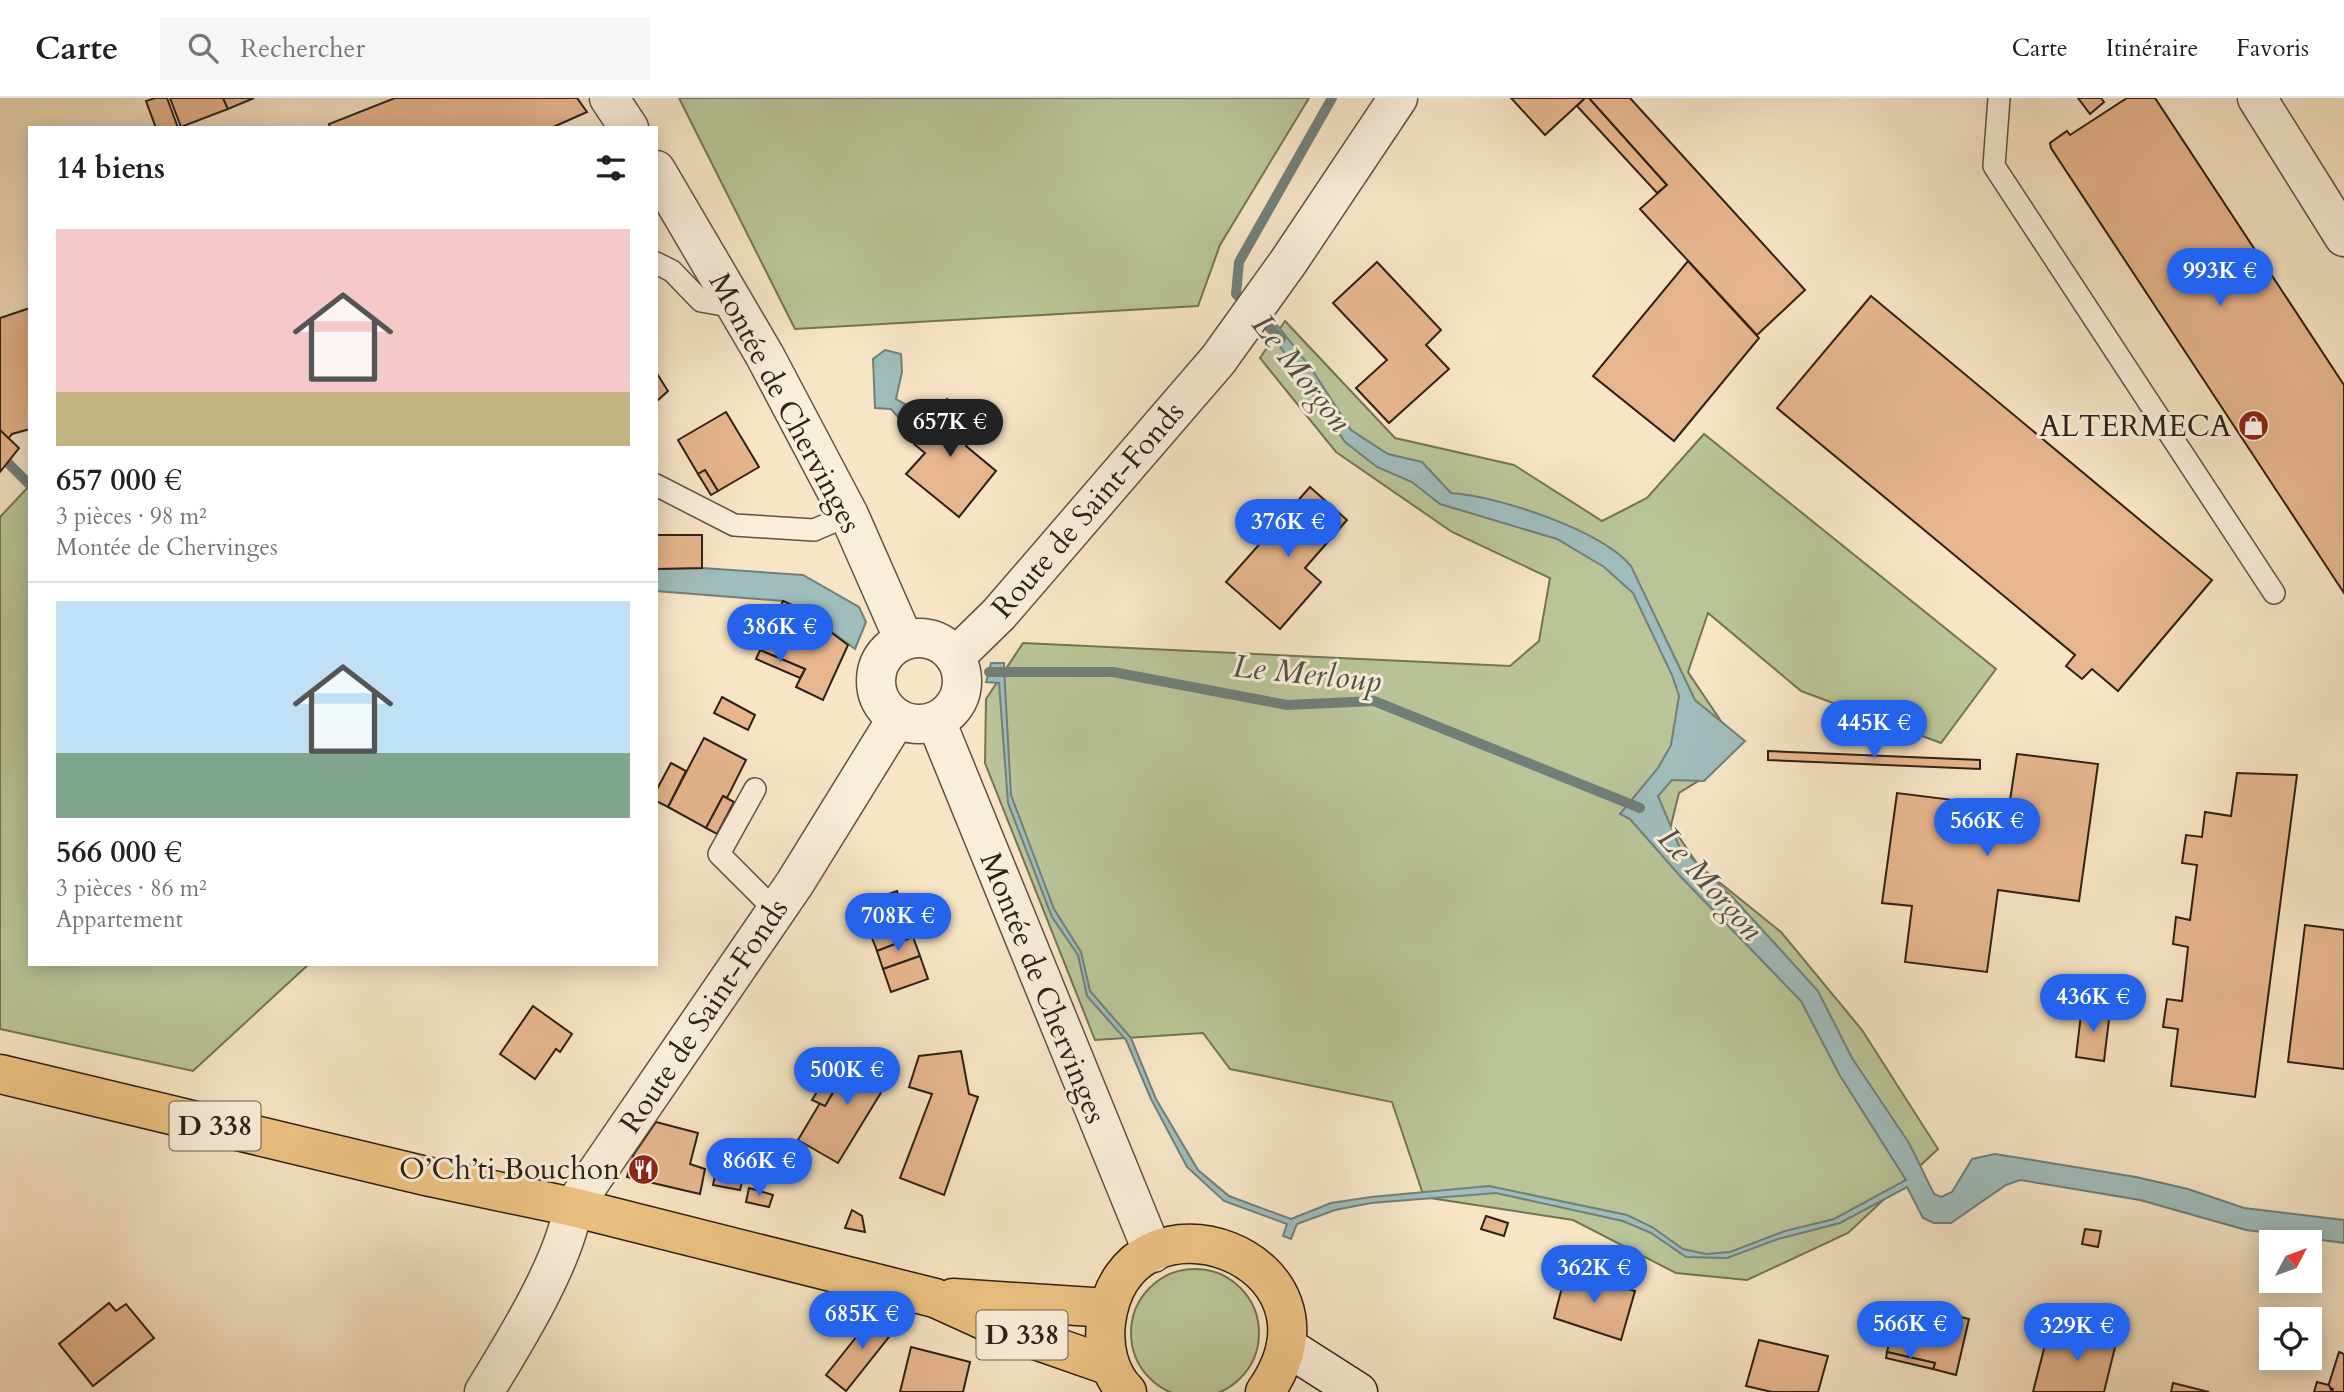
<!DOCTYPE html>
<html lang="fr">
<meta charset="utf-8">
<style>
:root{--surface:#fff;--page:#f6f6f6;--text:#202124;--muted:#757577;--line:#e0e0e0;--accent:#2563eb}
body{margin:0;font-family:Cardo,serif;background:var(--page);color:var(--text);height:100vh;display:flex;flex-direction:column;font-size:26px;white-space:nowrap}
*{box-sizing:border-box;margin:0}
p{font-size:23px;color:var(--muted)}
.icon{flex:none;width:38px;height:38px;fill:none;stroke:currentColor;stroke-width:2;stroke-linecap:round;stroke-linejoin:round}
.map{position:relative;flex:1;overflow:hidden}
.drawer{position:absolute;left:28px;top:28px;width:630px;height:840px;display:flex;flex-direction:column;background:var(--surface);border-radius:0px;box-shadow:0 4px 18px #0003}
.drawer>*{flex:none}
.needle{width:46px;rotate:49deg}
.buttons{position:absolute;left:2259px;top:1132px;display:grid;gap:14px}
.buttons a{display:grid;place-items:center;width:63px;height:63px;border-radius:0px;background:var(--surface);box-shadow:0 4px 18px #0003;font-size:35px}
.price{position:absolute;translate:-50% -60px;padding:0 16px;border-radius:24px;background:var(--accent);color:#fff;font-size:23px;line-height:46px;filter:drop-shadow(0 2px 4px #0008)}
.price::after{content:'';position:absolute;left:50%;top:42px;width:21px;height:16px;margin-left:-10px;background:inherit;clip-path:polygon(0 0,100% 0,50% 100%)}
.price.selected{background:#222;color:#fff}
ul{padding:0;list-style:none}
li{display:grid;align-content:center;gap:14px;height:371px;padding:0 28px}
li+li{border-top:2px solid var(--line)}
li span{display:grid;place-items:center;height:217px;border-radius:0px;color:#555}
li>.icon{margin-inline-start:auto}
span .icon{width:126px;height:126px;fill:#fffc;stroke-width:1}
li b{font-size:30px}
h2{display:flex;justify-content:space-between;align-items:center;height:84px;padding:0 28px;font-size:30px}
header{display:flex;align-items:center;gap:42px;box-sizing:border-box;height:98px;padding:0 35px;background:var(--surface);border-bottom:2px solid var(--line)}
header strong{font-size:33px}
nav{display:flex;gap:38px;margin-inline-start:auto;font-size:24px}
.search{width:490px;height:63px;background:var(--page);display:flex;align-items:center;gap:18px;box-sizing:border-box;padding:0 24px;border-radius:0px;color:var(--muted);font-size:26px}
.map>svg:first-child{display:block}
</style>
<header>
<strong>Carte</strong>
<div class="search"><svg class="icon" aria-label="search" viewBox="0 0 24 24"><circle cx="10" cy="10" r="6"/><path d="M15 15l6 6"/></svg>Rechercher</div>
<nav><a>Carte</a><a>Itinéraire</a><a>Favoris</a></nav>
</header>
<div class="map">
<svg width="2344" height="1294" viewBox="0 0 2344 1294">
<rect width="100%" height="100%" fill="#f7e5c5"/>
<filter id="stains"><feTurbulence type="fractalNoise" baseFrequency=".00286" numOctaves="4"/><feColorMatrix values="0 0 0 0 .2 0 0 0 0 .09 0 0 0 0 .02 0 0 0 .5 -.17"/></filter>
<radialGradient id="worn" r=".72"><stop offset=".6" stop-color="#630" stop-opacity="0"/><stop offset="1" stop-color="#630" stop-opacity=".3"/></radialGradient>
<!-- green -->
<g fill="#bac597" stroke="#747357" stroke-width="2">
<polygon points="679,0 1309,0 1220,147 1198,208 795,231"/>
<polygon points="1285,223 1395,340 1514,367 1602,423 1647,400 1704,336 1996,571 1941,645 1801,593 1708,515 1688,574 1733,641 1713,674 1679,695 1671,727 1698,767 1781,834 1862,932 1938,1051 1848,1135 1747,1182 1676,1175 1573,1122 1424,1099 1392,1004 1230,971 1203,935 1095,942 985,665 986,601 1023,545 1510,568 1539,543 1550,480 1452,434 1336,354 1260,260"/>
<polygon points="30,387 30,866 309,866 193,973 0,931 0,419"/>
<circle cx="1195" cy="1235" r="64"/>
</g>
<!-- water -->
<g fill="#9fbdbc" stroke="#717f7a" stroke-width="2">
<path d="M1277,227L1311,270L1351,332L1388,356L1422,364L1451,395C1498,398 1601,432 1631,468L1695,602L1745,643L1704,683L1672,682L1658,698L1679,748L1736,803L1818,893L1852,960L1909,1045L1934,1096L1941,1099L1952,1094L1972,1061L1995,1056L2136,1079L2188,1091L2244,1110L2344,1122V1145L2246,1132L2140,1102L2020,1082L2006,1087L1951,1125H1934L1923,1120L1907,1089L1840,1125L1778,1141L1727,1160L1686,1159L1651,1135L1623,1123L1496,1095L1371,1105L1335,1112L1297,1126L1291,1141L1283,1138L1287,1126L1224,1103L1187,1069L1151,1001L1126,942L1087,898L1078,857L1052,819L1008,705L999,585L986,584L991,565H1004V569L1011,697L1054,811L1081,854L1090,893L1131,940L1156,1001L1198,1072L1229,1098L1291,1121L1331,1105L1371,1099L1489,1088L1627,1117L1652,1129L1683,1151L1706,1156L1730,1154L1785,1133L1834,1121L1906,1082L1839,976L1801,903L1681,779L1630,721L1620,716L1658,670L1671,647L1679,598L1672,577L1633,495L1604,469L1557,441L1440,406L1412,384L1377,369L1345,344L1271,235Z"/>
<polygon points="885,252 901,256 902,274 896,301 905,306 898,319 891,311 875,310 873,261"/>
<polygon points="702,470 803,477 859,509 866,524 855,551 803,512 783,503 656,493 656,471"/>
</g>
<g fill="none" stroke-linecap="round" stroke-linejoin="round">
<!-- stream -->
<g stroke="#717f7a" stroke-width="10">
<polyline points="1281,241 1236,196 1239,164 1332,0"/>
<polyline points="0,357 30,387"/>
<polyline points="989,574 1113,574 1287,607 1374,603 1640,710"/>
</g>
</g>
<!-- building -->
<g fill="#e7b68f" stroke="#2d2117" stroke-width="2">
<polygon points="155,0 167,0 178,30 156,30 146,3"/>
<polygon points="170,0 223,0 228,11 181,29"/>
<polygon points="223,0 254,0 228,11"/>
<polygon points="395,0 577,0 587,14 551,30 330,30 329,26"/>
<polygon points="1511,0 1585,0 1545,37"/>
<polygon points="1585,0 1589,0 1667,87 1657,95 1577,8"/>
<polygon points="1589,0 1630,0 1805,192 1757,237 1640,111 1667,87"/>
<polygon points="2078,0 2101,0 2104,4 2090,16"/>
<polygon points="2127,0 2155,0 2344,287 2344,495 2051,50 2050,45 2067,33 2070,37"/>
<polygon points="1688,163 1759,240 1674,343 1593,278"/>
<polygon points="1377,164 1441,232 1426,247 1449,271 1389,325 1356,290 1387,262 1333,205"/>
<polygon points="1871,198 2212,482 2118,593 2092,571 2082,581 2066,568 2075,557 1777,310"/>
<polygon points="30,210 30,331 12,336 8,341 0,332 0,220"/>
<polygon points="656,274 668,293 656,304"/>
<polygon points="947,301 980,329 966,348 996,373 959,419 906,376 925,355 914,346 914,339"/>
<polygon points="726,314 759,369 718,393 705,372 698,376 678,342"/>
<polygon points="0,332 19,350 0,374"/>
<polygon points="705,372 718,393 711,397 698,376"/>
<polygon points="1310,389 1347,422 1305,470 1321,484 1280,531 1226,484"/>
<polygon points="656,437 702,437 702,470 656,471"/>
<polygon points="783,503 803,512 824,529 819,541 774,521"/>
<polygon points="774,521 819,541 824,529 848,547 823,602 796,589 805,571 760,552"/>
<polygon points="760,552 805,571 800,580 756,561"/>
<polygon points="722,599 755,617 748,632 714,615"/>
<polygon points="704,640 746,662 727,700 723,698 706,730 668,709"/>
<polygon points="1768,653 1980,662 1980,671 1768,662"/>
<polygon points="2017,656 2098,666 2079,803 1998,792 1987,874 1905,864 1912,808 1882,805 1897,695 2009,709"/>
<polygon points="671,665 686,673 668,709 656,703 656,693"/>
<polygon points="2237,675 2297,677 2255,999 2171,988 2178,931 2163,929 2167,901 2182,903 2188,849 2173,846 2176,819 2190,822 2197,767 2182,765 2186,737 2202,739 2205,714 2231,718"/>
<polygon points="723,698 734,704 717,736 706,730"/>
<polygon points="897,793 913,839 877,853 859,806"/>
<polygon points="2305,827 2344,832 2344,971 2288,964"/>
<polygon points="913,839 920,858 883,871 877,853"/>
<polygon points="920,858 928,881 891,894 883,871"/>
<polygon points="533,908 572,936 560,954 556,951 535,981 500,956"/>
<polygon points="2082,908 2110,913 2104,963 2076,959"/>
<polygon points="865,953 896,970 838,1065 798,1042 820,1005 825,1008 853,962 858,964"/>
<polygon points="961,953 969,996 978,999 944,1097 900,1080 932,996 909,989 919,958"/>
<polygon points="831,971 843,977 825,1008 812,1002"/>
<polygon points="656,1024 698,1035 690,1066 705,1071 700,1096 627,1079 634,1056"/>
<polygon points="718,1064 745,1072 740,1092 713,1087"/>
<polygon points="749,1090 773,1097 769,1109 746,1104"/>
<polygon points="852,1112 862,1118 865,1134 845,1130"/>
<polygon points="1486,1118 1508,1125 1504,1138 1481,1131"/>
<polygon points="2085,1131 2101,1133 2098,1149 2082,1146"/>
<polygon points="1593,1153 1627,1164 1625,1174 1590,1163"/>
<polygon points="1566,1174 1635,1193 1621,1242 1554,1220"/>
<polygon points="1898,1204 1969,1221 1956,1277 1933,1271 1935,1265 1887,1254"/>
<polygon points="109,1205 116,1213 126,1206 154,1240 93,1288 59,1246"/>
<polygon points="873,1218 900,1225 846,1293 826,1277"/>
<polygon points="2051,1219 2085,1227 2079,1247 2047,1239"/>
<polygon points="2085,1227 2118,1237 2104,1294 2033,1294 2047,1239 2079,1247"/>
<polygon points="1759,1242 1828,1258 1818,1294 1772,1294 1746,1288"/>
<polygon points="911,1249 970,1264 963,1294 900,1294"/>
<polygon points="1887,1254 1935,1265 1933,1271 1886,1260"/>
<polygon points="2339,1254 2344,1256 2344,1294 2332,1294 2333,1291 2328,1289"/>
<polygon points="2317,1284 2329,1287 2332,1294 2314,1294"/>
<polygon points="2173,1285 2209,1294 2171,1294"/>
</g>
<g fill="none" stroke-linecap="round" stroke-linejoin="round">
<defs>
<g id="service">
<polyline points="1999,0 1994,68 2274,495"/>
<polyline points="656,165 672,173 701,203 735,209"/>
<polyline points="656,387 734,427 814,432 849,417"/>
<polyline points="755,691 719,756 776,813"/>
</g>
<path id="minor" d="M484,1294C514,1245 564,1165 573,1109"/>
<g id="tertiary">
<polyline points="609,0 629,30"/>
<polyline points="2257,0 2344,139"/>
<polyline points="656,72 765,258 849,417 904,542"/>
<circle cx="919" cy="583" r="43"/>
<polyline points="955,559 999,516 1218,262 1289,163 1398,0"/>
<polyline points="936,623 1153,1155"/>
<polyline points="573,1109 795,785 897,620"/>
</g>
<polyline id="secondary" points="1286,1248 1358,1294"/>
<g id="primary">
<polyline points="0,976 430,1079 573,1109 935,1200 1001,1230 1110,1268"/>
<polyline points="953,1200 1108,1210"/>
<path d="M1127,1294C1109,1276 1103,1249 1106,1224C1126,1076 1359,1160 1265,1294"/>
</g>
</defs>
<!-- service casing -->
<use href="#service" stroke="#605242" stroke-width="24"/>
<!-- minor casing -->
<use href="#minor" stroke="#605242" stroke-width="41"/>
<!-- tertiary casing -->
<use href="#tertiary" stroke="#605242" stroke-width="41"/>
<!-- secondary casing -->
<use href="#secondary" stroke="#2d2117" stroke-width="41"/>
<!-- primary casing -->
<use href="#primary" stroke="#2d2117" stroke-width="41"/>
<!-- service -->
<use href="#service" stroke="#faeed9" stroke-width="21"/>
<!-- minor -->
<use href="#minor" stroke="#faeed9" stroke-width="38"/>
<!-- tertiary -->
<use href="#tertiary" stroke="#faeed9" stroke-width="38"/>
<!-- secondary -->
<use href="#secondary" stroke="#faeed9" stroke-width="38"/>
<!-- primary -->
<use href="#primary" stroke="#ecc282" stroke-width="38"/>
</g>
<!-- icons -->
<defs>
<symbol id="shop-disc" viewBox="-11 -11 22 22"><circle r="9.5" fill="#8f2418" stroke="#faeed9"/><path d="M-5-2.5h2.3a2.7 3.5 0 0 1 5.4 0H5L5.5 6h-11ZM-1.5-2.5h3a1.5 2.3 0 0 0-3 0Z" fill="#fff"/></symbol>
<symbol id="restaurant-disc" viewBox="-11 -11 22 22"><circle r="9.5" fill="#8f2418" stroke="#faeed9"/><path d="M-5-6h1v4h1v-4h1v4h1v-4h1v5L-1.5 .5V6h-2V.5L-5-1ZM5-6V6H3V1.5H1.5Q1.5-4 5-6Z" fill="#fff"/></symbol>
</defs>
<g fill-rule="evenodd">
<use href="#shop-disc" x="2236" y="310" width="35" height="35"/>
<use href="#restaurant-disc" x="626" y="1054" width="35" height="35"/>
</g>
<g text-anchor="middle" dominant-baseline="central" stroke-width="6" stroke-linejoin="round" paint-order="stroke">
<!-- shield labels -->
<g fill="#faeed9" stroke="#6a5e51" stroke-width="2">
<rect x="169.5" y="1003.5" width="91" height="49" rx="5"/>
<rect x="976.5" y="1212.5" width="91" height="49" rx="5"/>
</g>
<g font-size="28" font-weight="bold" fill="#2d2117">
<text x="215" y="1028">D 338</text>
<text x="1022" y="1237">D 338</text>
</g>
<!-- street labels -->
<g font-size="30" fill="#2d2117" stroke="#faeed9">
<text transform="translate(785 305) rotate(62)">Montée de Chervinges</text>
<text transform="translate(1088 412) rotate(-49)">Route de Saint-Fonds</text>
<text transform="translate(1043 890) rotate(68)">Montée de Chervinges</text>
<text transform="translate(704 918) rotate(-56)">Route de Saint-Fonds</text>
</g>
<!-- poi labels -->
<g font-size="30" fill="#2d2117" stroke="#faeed9" text-anchor="end">
<text x="2231" y="328">ALTERMECA</text>
<text x="620" y="1071">O’Ch’ti Bouchon</text>
</g>
<!-- water labels -->
<g font-size="32" font-style="italic" fill="#4f5049" stroke="#faeed9">
<text transform="translate(1301 275) rotate(52)">Le Morgon</text>
<text transform="translate(1307 576) rotate(6)">Le Merloup</text>
<text transform="translate(1710 786) rotate(48)">Le Morgon</text>
</g>
</g>
<rect width="100%" height="100%" filter="url(#stains)"/>
<rect width="100%" height="100%" fill="url(#worn)"/>
</svg>
<div class="buttons">
<a><svg class="needle" viewBox="-14 -14 28 28"><path d="M0-13l5 13h-10z" fill="#e53935"/><path d="M0 13l5-13h-10z" fill="#757577"/></svg></a>
<a><svg class="icon" aria-label="locate" viewBox="0 0 24 24"><circle cx="12" cy="12" r="6"/><path d="M12 2v4M12 18v4M2 12h4M18 12h4"/></svg></a>
</div>
<b class="price" style="left:2220px;top:210px">993K €</b>
<b class="price selected" style="left:950px;top:361px">657K €</b>
<b class="price" style="left:1288px;top:461px">376K €</b>
<b class="price" style="left:780px;top:566px">386K €</b>
<b class="price" style="left:1874px;top:662px">445K €</b>
<b class="price" style="left:1987px;top:760px">566K €</b>
<b class="price" style="left:898px;top:855px">708K €</b>
<b class="price" style="left:2093px;top:936px">436K €</b>
<b class="price" style="left:847px;top:1009px">500K €</b>
<b class="price" style="left:759px;top:1100px">866K €</b>
<b class="price" style="left:1594px;top:1207px">362K €</b>
<b class="price" style="left:862px;top:1253px">685K €</b>
<b class="price" style="left:1910px;top:1263px">566K €</b>
<b class="price" style="left:2077px;top:1265px">329K €</b>
<section class="drawer">
<h2>14 biens<svg class="icon" aria-label="filters" viewBox="0 0 24 24"><path d="M4 7h16M4 17h16"/><circle cx="9" cy="7" r="2"/><circle cx="15" cy="17" r="2"/></svg></h2>
<ul>
<li><span style="background:linear-gradient(#f6c9c9 75%,#c2b280 0)"><svg class="icon" aria-label="home" viewBox="0 0 24 24"><path d="M3 11l9-7 9 7M6 9v11h12V9"/></svg></span><div><b>657 000 €</b><p>3 pièces · 98 m²</p><p>Montée de Chervinges</p></div></li>
<li><span style="background:linear-gradient(#bfe0f5 70%,#7fa58c 0)"><svg class="icon" aria-label="home" viewBox="0 0 24 24"><path d="M3 11l9-7 9 7M6 9v11h12V9"/></svg></span><div><b>566 000 €</b><p>3 pièces · 86 m²</p><p>Appartement</p></div></li>
</ul>
</section>
</div>
